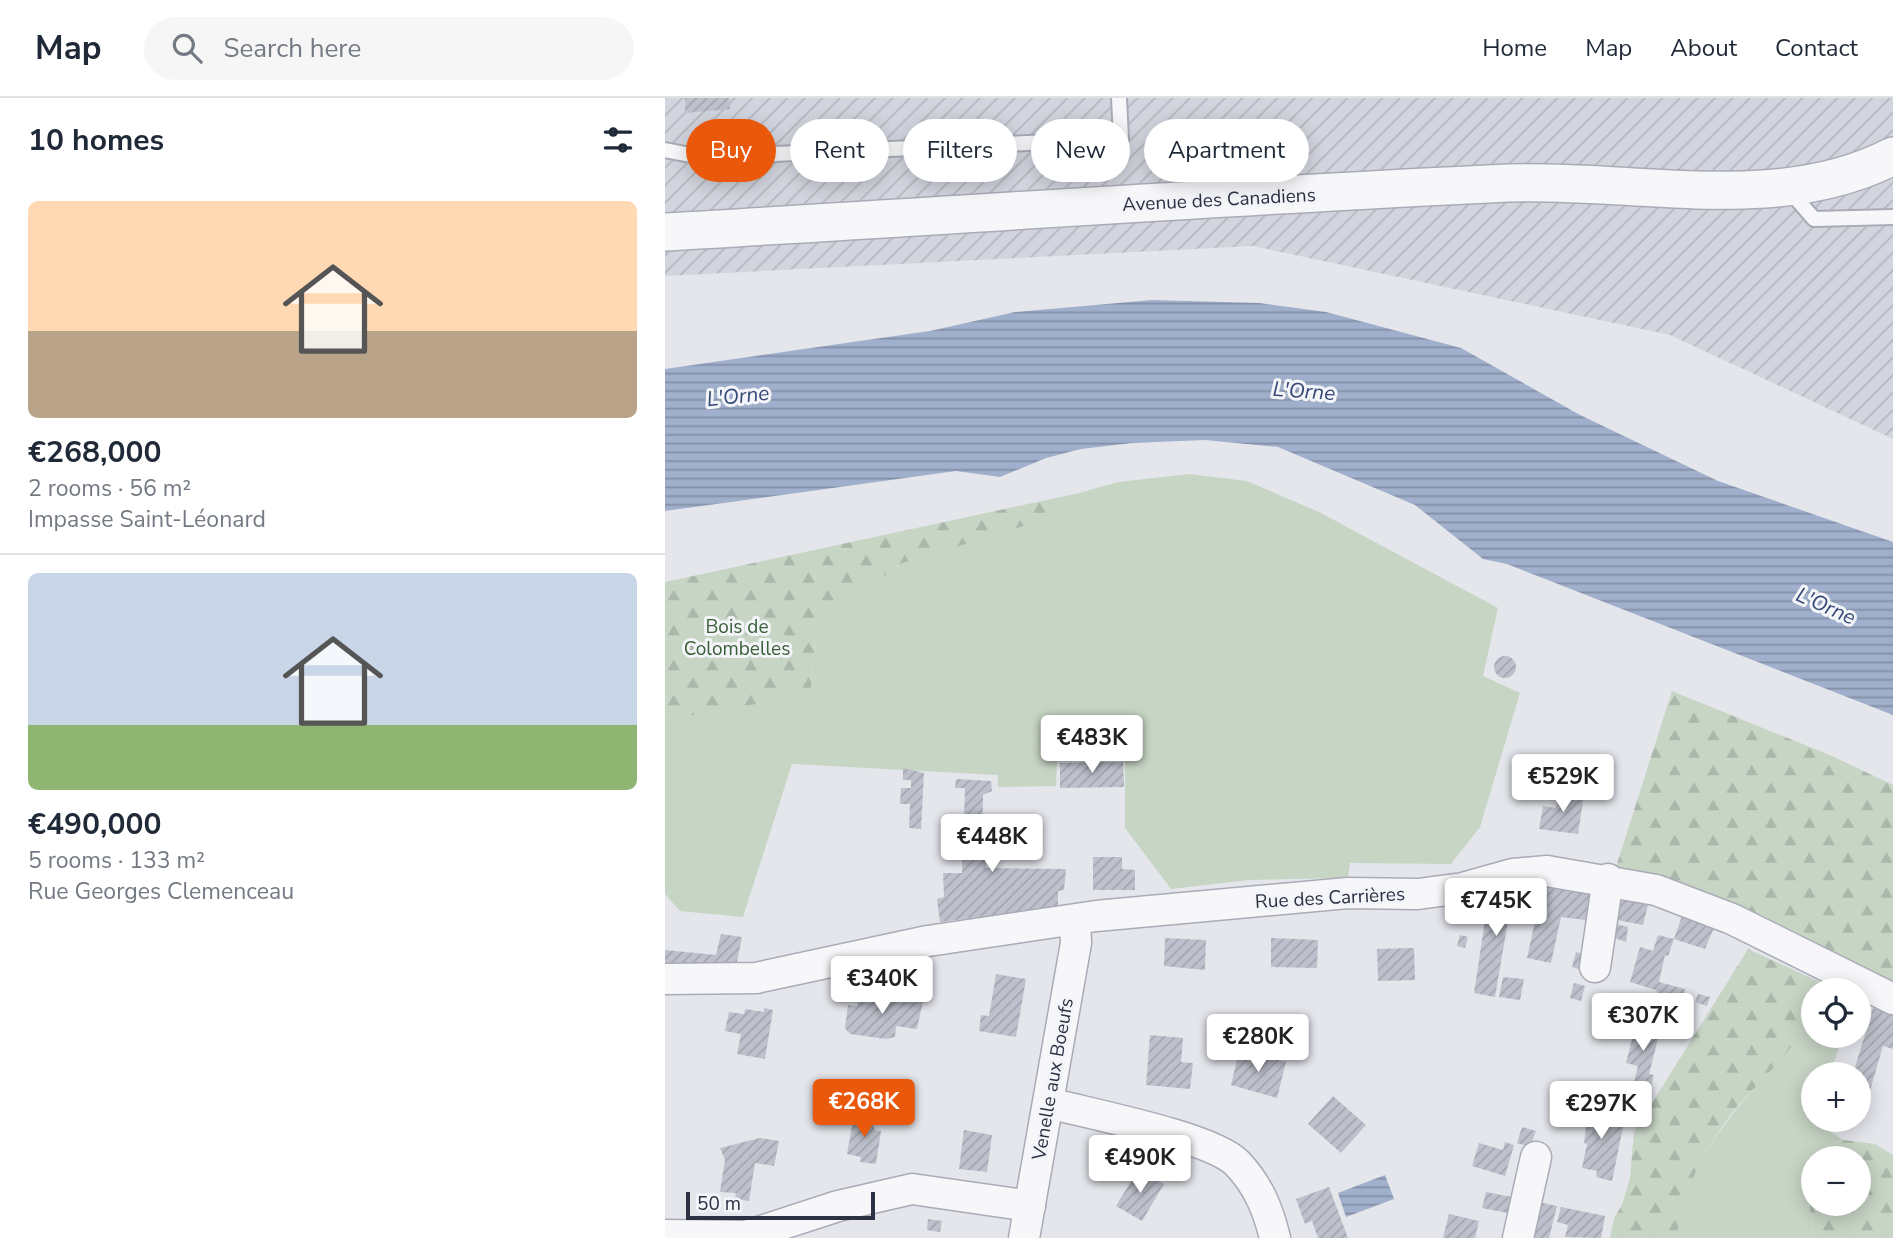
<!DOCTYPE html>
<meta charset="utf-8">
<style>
:root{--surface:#fff;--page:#f6f6f7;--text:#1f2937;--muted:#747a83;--line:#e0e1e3;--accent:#ea580c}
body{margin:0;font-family:"Nunito Sans",sans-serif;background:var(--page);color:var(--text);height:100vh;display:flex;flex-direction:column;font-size:26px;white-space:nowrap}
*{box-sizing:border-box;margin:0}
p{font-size:23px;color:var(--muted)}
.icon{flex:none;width:38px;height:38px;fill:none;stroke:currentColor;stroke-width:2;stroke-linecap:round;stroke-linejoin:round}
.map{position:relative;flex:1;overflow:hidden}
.side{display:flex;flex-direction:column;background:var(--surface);width:665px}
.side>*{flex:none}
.hud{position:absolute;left:21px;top:21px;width:665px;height:63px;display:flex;gap:14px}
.tools{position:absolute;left:1136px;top:880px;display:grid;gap:14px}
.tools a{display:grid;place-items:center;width:70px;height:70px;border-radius:50%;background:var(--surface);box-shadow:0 4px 18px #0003;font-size:35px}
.scale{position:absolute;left:21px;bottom:18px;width:189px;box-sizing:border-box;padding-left:7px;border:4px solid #2c3144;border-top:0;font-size:19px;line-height:24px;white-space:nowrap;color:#2c3144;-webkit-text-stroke:5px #f4f5f9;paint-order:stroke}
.price{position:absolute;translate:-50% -60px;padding:0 16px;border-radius:7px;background:#fff;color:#222;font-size:23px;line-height:46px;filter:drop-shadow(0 2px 4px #0008)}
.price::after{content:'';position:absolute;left:50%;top:42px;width:21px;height:16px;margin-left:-10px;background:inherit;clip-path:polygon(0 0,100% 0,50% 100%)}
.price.current{background:var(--accent);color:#fff}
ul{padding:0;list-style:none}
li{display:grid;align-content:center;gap:14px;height:371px;padding:0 28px}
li+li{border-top:2px solid var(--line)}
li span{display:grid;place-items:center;height:217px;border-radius:10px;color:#555}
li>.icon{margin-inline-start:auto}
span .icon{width:126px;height:126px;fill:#fffc;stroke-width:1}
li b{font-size:30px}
h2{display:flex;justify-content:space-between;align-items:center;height:84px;padding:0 28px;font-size:30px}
.pill{padding:0 24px;border-radius:32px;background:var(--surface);box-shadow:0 4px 18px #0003;font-size:24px;line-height:63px}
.pill.current{background:var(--accent);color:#fff}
header{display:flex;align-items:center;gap:42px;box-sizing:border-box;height:98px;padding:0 35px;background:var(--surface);border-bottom:2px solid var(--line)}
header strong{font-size:33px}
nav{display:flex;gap:38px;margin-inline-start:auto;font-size:24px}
.search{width:490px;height:63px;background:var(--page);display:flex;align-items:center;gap:18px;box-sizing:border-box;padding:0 24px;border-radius:38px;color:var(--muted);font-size:26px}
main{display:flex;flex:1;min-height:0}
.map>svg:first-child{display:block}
</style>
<header>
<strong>Map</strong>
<div class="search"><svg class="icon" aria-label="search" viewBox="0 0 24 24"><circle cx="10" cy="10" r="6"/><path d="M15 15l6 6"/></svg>Search here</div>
<nav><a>Home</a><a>Map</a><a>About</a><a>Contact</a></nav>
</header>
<main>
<section class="side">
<h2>10 homes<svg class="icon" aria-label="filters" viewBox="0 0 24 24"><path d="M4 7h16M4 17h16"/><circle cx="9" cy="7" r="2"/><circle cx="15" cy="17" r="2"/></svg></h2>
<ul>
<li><span style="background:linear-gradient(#ffd9b3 60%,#b9a48a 0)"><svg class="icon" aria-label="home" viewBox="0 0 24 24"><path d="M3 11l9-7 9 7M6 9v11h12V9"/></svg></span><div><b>€268,000</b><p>2 rooms · 56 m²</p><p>Impasse Saint-Léonard</p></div></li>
<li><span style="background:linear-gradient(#c9d6e8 70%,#8fb573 0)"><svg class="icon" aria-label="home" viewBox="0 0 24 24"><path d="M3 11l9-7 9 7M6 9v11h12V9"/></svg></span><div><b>€490,000</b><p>5 rooms · 133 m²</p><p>Rue Georges Clemenceau</p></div></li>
</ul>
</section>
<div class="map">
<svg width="1228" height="1140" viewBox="0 0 1228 1140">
<defs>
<pattern id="industrial-furrows" width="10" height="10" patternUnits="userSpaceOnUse" patternTransform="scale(1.75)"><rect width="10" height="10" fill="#d2d5de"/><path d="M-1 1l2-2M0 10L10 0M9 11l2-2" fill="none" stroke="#b4b7c0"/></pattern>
<pattern id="forest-firs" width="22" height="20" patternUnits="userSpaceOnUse" patternTransform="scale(1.75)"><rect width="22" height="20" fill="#c7d5c5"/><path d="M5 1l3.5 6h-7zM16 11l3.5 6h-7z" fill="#abb7aa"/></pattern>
<pattern id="water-rules" width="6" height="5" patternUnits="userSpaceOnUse" patternTransform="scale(1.75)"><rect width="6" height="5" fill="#a0afcb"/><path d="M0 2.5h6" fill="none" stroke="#838fa6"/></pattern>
<pattern id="building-hatch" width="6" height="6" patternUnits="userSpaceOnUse" patternTransform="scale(1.75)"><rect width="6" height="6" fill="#bec1cb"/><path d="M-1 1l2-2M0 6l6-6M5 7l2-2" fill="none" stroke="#a3a6b0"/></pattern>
</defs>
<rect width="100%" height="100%" fill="#e4e6ec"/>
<!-- industrial -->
<polygon fill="url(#industrial-furrows)" points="0,0 1228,0 1228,341 1005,237 588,148 0,178"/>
<!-- grass -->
<g fill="#c7d5c5">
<polygon points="524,376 582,383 654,414 833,510 818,578 855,595 815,729 786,766 685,765 683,780 584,782 506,791 460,730 460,661 392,663 391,688 333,689 333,677 127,666 78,819 15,813 0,796 0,621 72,611 146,591 150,540 199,493 235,466 392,418 414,395 453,384"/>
<path d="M1148,912V938H1178L1165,976H1148V1022H1157L1160,1030L1178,1042L1158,1050L1153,1060H1148L1144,1100L1148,1140H1012C1019,1045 1103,988 1148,912Z"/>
</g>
<!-- forest -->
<g fill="url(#forest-firs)">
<polygon points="414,395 392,418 235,466 199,493 150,540 146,591 72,611 0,621 0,484"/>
<polygon points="1007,593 1167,658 1228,687 1228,889 1021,786 950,772"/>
<path d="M1083,851L1157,885L1154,892H1148C1148,943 1093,980 1064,1019C1038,1054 1016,1096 1012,1140H945L949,1120L957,1107L965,1080L969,1034Z"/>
<polygon points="1178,1042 1210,1046 1228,1057 1228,1140 1148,1140 1144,1100 1148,1069 1148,1106 1194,1106 1194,1060 1153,1060 1158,1050"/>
</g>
<!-- water -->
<g fill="url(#water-rules)">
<polygon points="487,202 594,205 661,214 796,250 915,317 1053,383 1228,444 1228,617 842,466 818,461 750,407 613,349 540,342 467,345 416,351 381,360 335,379 291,373 0,413 0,271 265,233 350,214"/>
<polygon points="720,1077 729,1101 681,1119 673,1095"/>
</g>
<!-- building -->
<g fill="url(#building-hatch)">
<polygon points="20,0 64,0 65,11 20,15"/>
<circle cx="840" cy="569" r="11"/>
<polygon points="458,664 459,689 395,690 395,665"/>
<polygon points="238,670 259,675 256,731 244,730 245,706 235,706 236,690 246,690 246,682 238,682"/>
<polygon points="291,681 326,683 327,693 318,697 317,757 321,757 321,770 401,771 399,792 393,793 393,809 275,824 272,801 279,799 278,775 297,775 300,690 290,690"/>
<polygon points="894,694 919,697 913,736 874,731 878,708 891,710"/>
<polygon points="428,759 457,759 457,771 470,772 470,792 428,792"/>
<polygon points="878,786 901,793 932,797 928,823 896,819 886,865 862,860"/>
<polygon points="864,789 859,812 845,811 830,899 809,895 823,803 827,795"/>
<polygon points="947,799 983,807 978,827 942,820"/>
<polygon points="1018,815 1049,830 1040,851 1009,841"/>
<polygon points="942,824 963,829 961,844 941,837"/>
<polygon points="56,836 77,839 71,869 0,868 0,852 51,857"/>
<polygon points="795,837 803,839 800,850 792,848"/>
<polygon points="993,837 1009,841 1003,858 1000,857 994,884 1020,891 1017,903 996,900 991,892 965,884 975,849 988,853"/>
<polygon points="500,840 541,842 540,872 499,868"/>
<polygon points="606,840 653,842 652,870 606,869"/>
<polygon points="749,850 750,882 713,883 712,851"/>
<polygon points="911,854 928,859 924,874 907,869"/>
<polygon points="331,876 361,881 351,939 314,933 316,917 324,918"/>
<polygon points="838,879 859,881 855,902 834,899"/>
<polygon points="909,885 920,888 916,903 905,900"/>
<polygon points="194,894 258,903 252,931 231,928 230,939 221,941 185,936 180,930 183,907 192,908"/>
<polygon points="1033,896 1045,899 1042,908 1030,904"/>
<polygon points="99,910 108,912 100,961 72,956 76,936 60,933 64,914 79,916 80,911 99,914"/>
<polygon points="1208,910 1228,916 1228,951 1218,948 1199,1013 1194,1012 1194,976 1188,976"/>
<polygon points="971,926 995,933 984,976 989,977 986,988 969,984 973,968 961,965"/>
<polygon points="485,937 518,940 516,964 528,965 525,991 481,987"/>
<polygon points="574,953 621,964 612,1000 566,987"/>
<polygon points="668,998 701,1027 676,1055 643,1026"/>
<polygon points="925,1002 948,1007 944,1026 958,1029 947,1083 931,1079 932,1073 917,1070 922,1046 919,1045"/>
<polygon points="203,1015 210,1032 216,1033 211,1066 195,1064 196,1059 182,1056 189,1017"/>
<polygon points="857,1029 871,1033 865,1049 852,1045"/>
<polygon points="299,1032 327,1037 322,1074 294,1071"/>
<polygon points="95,1040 114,1043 109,1068 90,1065 84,1103 70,1101 71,1095 55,1094 60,1062 55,1050"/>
<polygon points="840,1044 849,1047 840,1078 807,1068 814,1045 838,1052"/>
<polygon points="474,1070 499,1086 477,1123 451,1108"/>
<polygon points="664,1089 683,1140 653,1140 647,1123 640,1126 631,1101"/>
<polygon points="821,1094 857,1101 853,1117 817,1110"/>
<polygon points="869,1103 892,1108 884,1140 860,1140"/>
<polygon points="896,1109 940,1118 936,1140 900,1139 903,1127 892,1124"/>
<polygon points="784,1116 814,1123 810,1140 778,1140"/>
<polygon points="263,1121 277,1123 275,1134 262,1132"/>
</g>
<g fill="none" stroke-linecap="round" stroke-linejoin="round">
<defs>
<g id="service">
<polyline points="0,52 36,59 456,41 454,0"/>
<polyline points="1124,92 1149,121 1228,119"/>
</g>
<g id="minor">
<polyline points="930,869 943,781"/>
<polyline points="0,881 91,880 263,843 431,818 683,795 753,796 798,790 848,776 882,773 991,792 1067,821 1228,901"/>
<path d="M384,1005C425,1016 546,1039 572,1065C593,1087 603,1111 610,1140"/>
<polyline points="0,1137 81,1138 173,1108 247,1091 365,1108"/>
<polyline points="359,1140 411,845 410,822"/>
<polyline points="853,1140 871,1059"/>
</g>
<path id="tertiary" d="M0,134C281,118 562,98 843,85C968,80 1113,118 1228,58"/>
</defs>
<!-- service casing -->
<use href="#service" stroke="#a9acb6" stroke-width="18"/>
<!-- minor casing -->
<use href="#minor" stroke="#a9acb6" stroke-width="33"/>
<!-- tertiary casing -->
<use href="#tertiary" stroke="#a9acb6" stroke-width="40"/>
<!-- service -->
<use href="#service" stroke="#f7f7fa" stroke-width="14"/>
<!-- minor -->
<use href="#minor" stroke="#f7f7fa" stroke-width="30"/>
<!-- tertiary -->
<use href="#tertiary" stroke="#f7f7fa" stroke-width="37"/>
</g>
<g text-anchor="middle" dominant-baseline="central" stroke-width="6" stroke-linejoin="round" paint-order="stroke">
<!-- street labels -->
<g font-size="19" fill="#2c3144" stroke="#f4f5f9">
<text transform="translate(554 102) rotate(-3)">Avenue des Canadiens</text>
<text transform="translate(665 800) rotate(-3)">Rue des Carrières</text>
<text transform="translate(388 981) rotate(-80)">Venelle aux Boeufs</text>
</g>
<!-- park labels -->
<g font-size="19" fill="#3b6039" stroke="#f4f5f9">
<text x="72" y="529">Bois de<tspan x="72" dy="22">Colombelles</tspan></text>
</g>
<!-- water labels -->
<g font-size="21" font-style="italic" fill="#364a78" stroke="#f4f5f9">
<text transform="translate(639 293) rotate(4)">L'Orne</text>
<text transform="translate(73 298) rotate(-6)">L'Orne</text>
<text transform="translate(1161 508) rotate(24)">L'Orne</text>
</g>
</g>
</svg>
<div class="tools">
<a><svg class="icon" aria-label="locate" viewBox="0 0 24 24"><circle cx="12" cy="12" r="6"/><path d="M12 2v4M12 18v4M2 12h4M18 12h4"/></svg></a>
<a>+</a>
<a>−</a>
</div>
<div class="scale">50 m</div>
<b class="price" style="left:427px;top:677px">€483K</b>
<b class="price" style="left:898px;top:716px">€529K</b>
<b class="price" style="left:327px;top:776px">€448K</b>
<b class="price" style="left:831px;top:840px">€745K</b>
<b class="price" style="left:217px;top:918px">€340K</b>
<b class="price" style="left:978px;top:955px">€307K</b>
<b class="price" style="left:593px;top:976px">€280K</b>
<b class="price current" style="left:199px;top:1041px">€268K</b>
<b class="price" style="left:936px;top:1043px">€297K</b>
<b class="price" style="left:475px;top:1097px">€490K</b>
<div class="hud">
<a class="pill current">Buy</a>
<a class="pill">Rent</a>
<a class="pill">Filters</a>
<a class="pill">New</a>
<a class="pill">Apartment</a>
</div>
</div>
</main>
